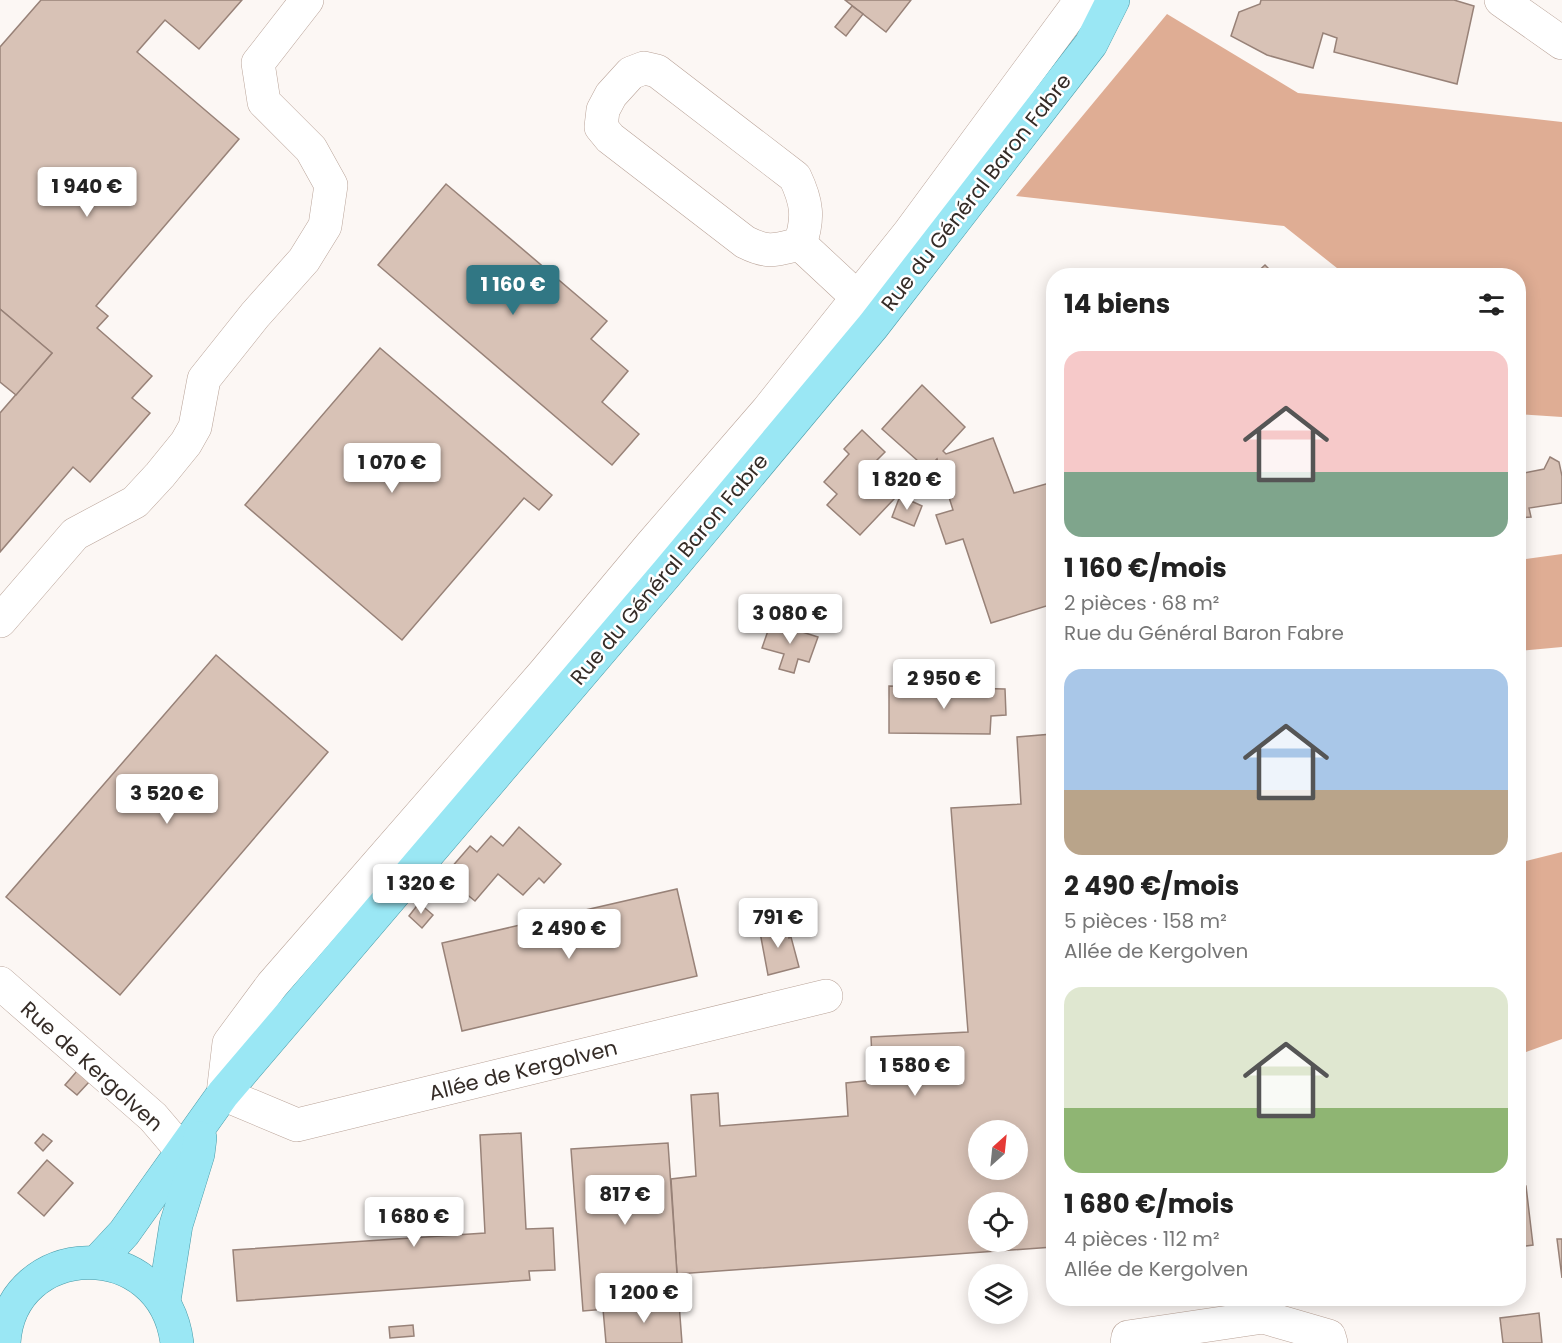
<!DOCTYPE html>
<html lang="fr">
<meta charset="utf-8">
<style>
:root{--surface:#fff;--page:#f2f2f2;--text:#222;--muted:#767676;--accent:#317784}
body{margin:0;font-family:Poppins,sans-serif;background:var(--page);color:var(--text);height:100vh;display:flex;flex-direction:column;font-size:22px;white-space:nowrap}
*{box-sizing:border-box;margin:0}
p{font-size:20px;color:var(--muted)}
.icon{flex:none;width:33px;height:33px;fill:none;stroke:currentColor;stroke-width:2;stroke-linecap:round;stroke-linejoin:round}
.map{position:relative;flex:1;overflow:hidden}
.details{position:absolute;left:1046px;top:268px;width:480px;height:1038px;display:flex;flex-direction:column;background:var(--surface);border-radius:24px;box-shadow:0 3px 15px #0003}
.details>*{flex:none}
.needle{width:39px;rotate:27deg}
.tools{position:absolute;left:968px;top:1120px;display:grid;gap:12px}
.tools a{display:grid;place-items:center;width:60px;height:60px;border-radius:50%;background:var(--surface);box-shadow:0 3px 15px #0003;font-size:30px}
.price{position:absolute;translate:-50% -51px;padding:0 14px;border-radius:6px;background:#fff;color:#222;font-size:20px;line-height:39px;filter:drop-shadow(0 2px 3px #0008)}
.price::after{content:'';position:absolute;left:50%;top:36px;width:18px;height:14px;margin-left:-9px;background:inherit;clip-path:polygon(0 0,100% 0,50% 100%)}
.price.current{background:var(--accent);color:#fff}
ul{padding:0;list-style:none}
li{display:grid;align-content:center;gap:12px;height:318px;padding:0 18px}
li span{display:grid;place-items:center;height:186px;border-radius:18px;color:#555}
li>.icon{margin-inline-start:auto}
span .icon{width:108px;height:108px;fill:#fffc;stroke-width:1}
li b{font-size:26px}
h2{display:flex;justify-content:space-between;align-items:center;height:72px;padding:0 18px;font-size:26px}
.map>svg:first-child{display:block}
</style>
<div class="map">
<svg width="1562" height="1343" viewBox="0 0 1562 1343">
<rect width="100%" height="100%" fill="#fcf7f4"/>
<!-- forest -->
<g fill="#dfad94">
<polygon points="1167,14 1298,93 1562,122 1562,417 1518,414 1518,276 1347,276 1284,226 1016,196"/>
<polygon points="1562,554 1562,647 1518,651 1518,560"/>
<polygon points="1562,852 1562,1039 1518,1055 1518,863"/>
</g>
<!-- building -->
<g fill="#d8c2b6" stroke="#988278" stroke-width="1.5" fill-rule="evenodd">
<polygon points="41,0 242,0 199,49 165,20 137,52 239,139 96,306 108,316 97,328 152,376 132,398 150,413 90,482 73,467 0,552 0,413 52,353 0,309 0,47"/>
<polygon points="845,0 911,0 886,32"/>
<polygon points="1261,0 1454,0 1474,6 1457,84 1334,52 1337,38 1323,33 1313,68 1267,55 1231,36 1239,12 1260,4"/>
<polygon points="852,6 863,14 846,36 835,27"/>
<polygon points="446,184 607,321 591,339 628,371 602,402 639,434 612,465 378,265"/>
<polygon points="1265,265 1276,276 1253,276"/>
<polygon points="0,309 52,353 16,395 0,382"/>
<polygon points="380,348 552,495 539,510 524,498 402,640 245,505"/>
<polygon points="922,385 965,427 943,451 946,454 993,438 1014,493 1053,482 1053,604 991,623 963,539 946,544 936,515 953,510 937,459 927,469 882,429"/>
<polygon points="862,430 885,452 875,462 881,468 871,478 894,499 860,535 827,505 837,494 824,482 849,454 844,449"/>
<polygon points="1550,457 1559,462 1562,476 1562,503 1529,508 1531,517 1518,518 1518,466 1523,465 1524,473 1544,469"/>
<polygon points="900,496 922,506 914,526 892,517"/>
<polygon points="771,622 818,637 809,662 798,659 794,673 779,669 784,654 762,648"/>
<polygon points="216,655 328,752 120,995 6,897"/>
<polygon points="889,686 1005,689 1006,715 991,716 990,734 889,733"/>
<path d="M1052,703H1053V1247L677,1274L671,1179L696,1176L691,1095L718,1093L720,1126L848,1116L846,1083L873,1080L871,1037L968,1032L951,808L1021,804L1017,737L1052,734ZM978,1131H1017V1170H978ZM978,1203H1017V1242H978Z"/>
<polygon points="519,827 561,864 544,883 539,878 523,895 498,874 475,901 444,876 470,846 477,852 491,836 503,846"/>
<polygon points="677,889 697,976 462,1031 442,943"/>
<polygon points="419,903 433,915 422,928 409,916"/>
<polygon points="785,922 789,938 791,937 799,967 768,975 759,927"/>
<polygon points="77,1071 89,1082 77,1095 65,1085"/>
<polygon points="521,1133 526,1229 553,1228 555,1270 529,1271 530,1280 237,1301 233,1250 485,1233 480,1135"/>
<polygon points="43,1134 52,1141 43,1151 35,1143"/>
<polygon points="668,1143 679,1303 583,1311 571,1149"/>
<polygon points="47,1160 73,1183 44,1216 18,1193"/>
<polygon points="1526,1186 1533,1245 1518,1247 1518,1187"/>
<polygon points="1557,1239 1562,1239 1562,1278"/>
<polygon points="679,1303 682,1343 606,1343 603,1309"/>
<polygon points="1539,1313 1542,1343 1503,1343 1500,1318"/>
<polygon points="413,1325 414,1336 390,1338 389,1327"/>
</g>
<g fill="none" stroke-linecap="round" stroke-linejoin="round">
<defs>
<g id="minor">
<polyline points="1501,0 1562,43"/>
<path d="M800,244C775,250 769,254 745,242L610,138L601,127L603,110L611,95L631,73L644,68L657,71L795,177C807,202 809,218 800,244L858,298"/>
<polyline points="0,621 75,534 135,502 160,475 186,443 195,427 204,379 255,315 304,260 325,226 331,185 311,149 264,102 258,63 307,0"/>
<polyline points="0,983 153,1117 182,1151"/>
<polyline points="826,996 297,1125 223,1094 229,1043 272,985 544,673 651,545 767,411 909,233 1081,0"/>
<polyline points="1127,1343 1128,1337 1263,1317 1329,1336 1331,1343"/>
</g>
<g id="major">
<polyline points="97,1262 124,1233 223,1094 667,573 873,326 1091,44 1113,0"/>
<polyline points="164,1301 176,1225 198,1154 200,1138"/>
<path d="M4,1343C10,1239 163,1233 177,1343"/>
</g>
</defs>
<!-- minor casing -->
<use href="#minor" stroke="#b9a398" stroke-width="34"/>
<!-- major casing -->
<use href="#major" stroke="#4a9ba8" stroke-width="34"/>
<!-- minor -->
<use href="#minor" stroke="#fff" stroke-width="33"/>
<!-- major -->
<use href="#major" stroke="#9ae7f4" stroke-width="33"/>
</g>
<g text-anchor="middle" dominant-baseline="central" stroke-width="5" stroke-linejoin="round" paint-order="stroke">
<!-- street labels -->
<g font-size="21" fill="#352c27" stroke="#fff">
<text transform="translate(976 192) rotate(-52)">Rue du Général Baron Fabre</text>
<text transform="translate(669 569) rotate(-50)">Rue du Général Baron Fabre</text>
<text transform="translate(92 1066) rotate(42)">Rue de Kergolven</text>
<text transform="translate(523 1070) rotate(-14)">Allée de Kergolven</text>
</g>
</g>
</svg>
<div class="tools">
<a><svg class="needle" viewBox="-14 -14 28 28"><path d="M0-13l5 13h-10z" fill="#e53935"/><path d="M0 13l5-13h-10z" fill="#767676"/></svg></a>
<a><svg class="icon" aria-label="locate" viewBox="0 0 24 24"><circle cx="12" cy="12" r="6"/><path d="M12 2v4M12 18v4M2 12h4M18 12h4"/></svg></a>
<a><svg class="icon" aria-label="layers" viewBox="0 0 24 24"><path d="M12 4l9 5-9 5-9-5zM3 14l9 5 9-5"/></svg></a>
</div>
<b class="price" style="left:87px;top:218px">1 940 €</b>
<b class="price current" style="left:513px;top:316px">1 160 €</b>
<b class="price" style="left:392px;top:494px">1 070 €</b>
<b class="price" style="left:907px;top:511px">1 820 €</b>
<b class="price" style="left:790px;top:645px">3 080 €</b>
<b class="price" style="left:944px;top:710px">2 950 €</b>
<b class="price" style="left:167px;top:825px">3 520 €</b>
<b class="price" style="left:421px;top:915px">1 320 €</b>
<b class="price" style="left:778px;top:949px">791 €</b>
<b class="price" style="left:569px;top:960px">2 490 €</b>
<b class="price" style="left:915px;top:1097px">1 580 €</b>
<b class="price" style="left:625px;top:1226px">817 €</b>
<b class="price" style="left:414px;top:1248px">1 680 €</b>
<b class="price" style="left:644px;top:1324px">1 200 €</b>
<section class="details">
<h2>14 biens<svg class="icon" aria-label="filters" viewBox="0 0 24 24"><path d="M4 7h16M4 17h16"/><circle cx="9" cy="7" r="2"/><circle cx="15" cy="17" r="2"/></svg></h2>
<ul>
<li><span style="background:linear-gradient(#f6c9c9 65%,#7fa58c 0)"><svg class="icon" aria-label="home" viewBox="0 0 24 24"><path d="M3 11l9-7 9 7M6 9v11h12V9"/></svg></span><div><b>1 160 €/mois</b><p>2 pièces · 68 m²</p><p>Rue du Général Baron Fabre</p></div></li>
<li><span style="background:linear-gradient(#a9c7e8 65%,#b9a48a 0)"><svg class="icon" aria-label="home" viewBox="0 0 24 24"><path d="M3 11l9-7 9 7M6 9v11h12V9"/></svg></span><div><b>2 490 €/mois</b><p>5 pièces · 158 m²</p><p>Allée de Kergolven</p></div></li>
<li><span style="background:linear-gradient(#dfe7d0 65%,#8fb573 0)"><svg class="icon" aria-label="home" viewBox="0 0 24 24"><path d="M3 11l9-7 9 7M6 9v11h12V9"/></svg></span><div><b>1 680 €/mois</b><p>4 pièces · 112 m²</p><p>Allée de Kergolven</p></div></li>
</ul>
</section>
</div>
